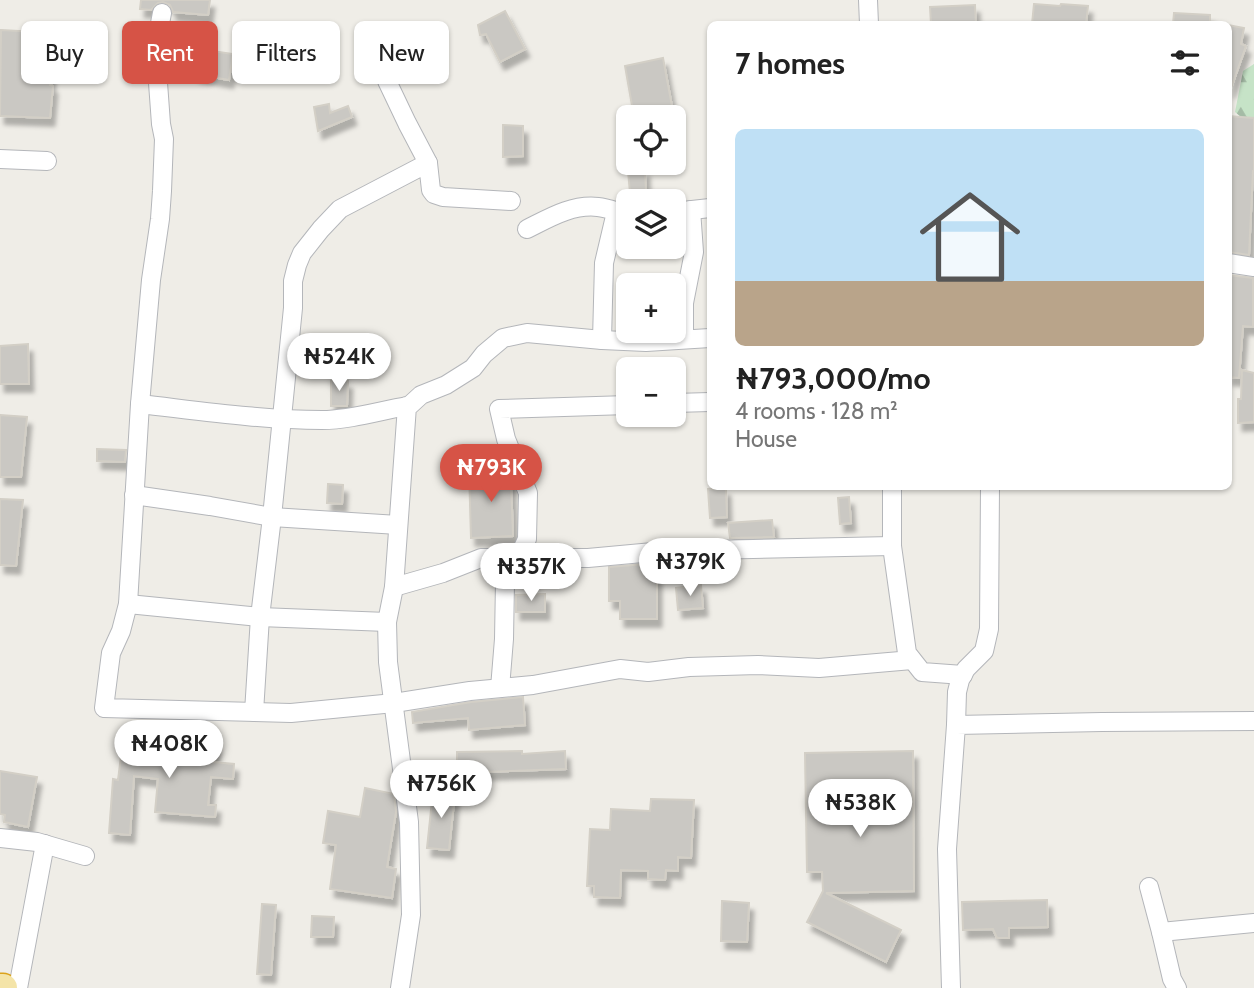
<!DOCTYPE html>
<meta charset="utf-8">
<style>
:root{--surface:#fff;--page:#f6f6f6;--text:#222;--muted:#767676;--line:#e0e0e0;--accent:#d65346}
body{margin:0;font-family:Cabin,sans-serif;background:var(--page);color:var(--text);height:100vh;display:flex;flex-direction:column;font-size:26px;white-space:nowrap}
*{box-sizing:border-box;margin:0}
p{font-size:23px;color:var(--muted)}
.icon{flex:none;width:38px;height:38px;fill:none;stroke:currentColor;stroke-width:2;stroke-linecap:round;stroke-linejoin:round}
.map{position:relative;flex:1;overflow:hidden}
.side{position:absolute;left:707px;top:21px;width:525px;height:469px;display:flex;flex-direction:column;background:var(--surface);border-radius:10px;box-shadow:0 2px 5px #0004}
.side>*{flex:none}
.top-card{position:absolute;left:21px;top:21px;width:581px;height:63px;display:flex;gap:14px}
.controls{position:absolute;left:616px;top:105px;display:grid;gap:14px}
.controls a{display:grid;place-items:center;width:70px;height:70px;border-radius:10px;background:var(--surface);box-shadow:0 2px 5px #0004;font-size:35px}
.price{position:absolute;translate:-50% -60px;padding:0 16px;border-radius:24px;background:#fff;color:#222;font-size:23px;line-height:46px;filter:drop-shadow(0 2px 4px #0008)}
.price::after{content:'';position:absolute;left:50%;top:42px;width:21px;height:16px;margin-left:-10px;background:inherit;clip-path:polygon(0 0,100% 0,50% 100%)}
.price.on{background:var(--accent);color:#fff}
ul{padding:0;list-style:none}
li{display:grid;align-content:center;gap:14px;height:371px;padding:0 28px}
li+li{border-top:2px solid var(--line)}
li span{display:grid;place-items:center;height:217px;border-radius:10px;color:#555}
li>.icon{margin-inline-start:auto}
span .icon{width:126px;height:126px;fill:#fffc;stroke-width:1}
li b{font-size:30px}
h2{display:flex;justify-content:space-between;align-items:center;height:84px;padding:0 28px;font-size:30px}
.chip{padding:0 24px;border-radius:10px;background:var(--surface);box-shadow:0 2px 5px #0004;font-size:24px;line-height:63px}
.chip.on{background:var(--accent);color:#fff}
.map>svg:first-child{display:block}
</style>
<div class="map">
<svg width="1254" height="988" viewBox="0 0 1254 988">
<defs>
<pattern id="forest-firs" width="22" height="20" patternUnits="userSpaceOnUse" patternTransform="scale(1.75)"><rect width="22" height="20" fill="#c6e3c7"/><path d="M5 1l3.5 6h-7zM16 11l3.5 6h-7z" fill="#a4bba5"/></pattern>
<filter id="shadow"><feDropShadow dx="4.5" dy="8" stdDeviation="2" flood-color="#0004"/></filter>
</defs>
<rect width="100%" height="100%" fill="#efede7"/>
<!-- forest -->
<polygon fill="url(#forest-firs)" points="1254,64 1254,128 1235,112 1243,71"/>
<!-- building -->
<g fill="#cac8c3" stroke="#d3cfc6" stroke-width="2" filter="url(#shadow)">
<polygon points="141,0 210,0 208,15 173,12 170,5 163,2 158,3 151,10 140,9"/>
<polygon points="1034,4 1060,6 1061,4 1088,6 1086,24 1032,24"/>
<polygon points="975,5 976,24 931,24 930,7"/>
<polygon points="505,11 525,49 500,62 486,34 480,35 478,25"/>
<polygon points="1174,13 1210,15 1210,24 1173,24"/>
<polygon points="1228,25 1244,28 1241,44 1246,46 1230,91"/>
<polygon points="1,30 55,33 50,85 53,86 50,118 0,116"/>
<polygon points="199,49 233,54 229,80 195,74"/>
<polygon points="663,58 674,117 634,117 625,66"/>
<polygon points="329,104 330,113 348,106 352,117 318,131 314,107"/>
<polygon points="1228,116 1254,118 1254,171 1253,171 1249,255 1228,252"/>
<polygon points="503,125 523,126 523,156 503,157"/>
<polygon points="645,169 646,191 630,193 628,171 637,172"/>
<polygon points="1228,275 1253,278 1253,327 1243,326 1239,378 1228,377"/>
<polygon points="28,344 29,384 0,384 0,346"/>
<polygon points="1242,370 1254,373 1254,422 1238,423 1238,399 1241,399"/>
<polygon points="331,381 348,381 347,406 331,406"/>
<polygon points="0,415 27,417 21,477 0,477"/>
<polygon points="97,449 126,450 125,462 97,461"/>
<polygon points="506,469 511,482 513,536 471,538 469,470"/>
<polygon points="328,484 343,485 342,504 327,503"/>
<polygon points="726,488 727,517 710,518 708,489"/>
<polygon points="849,497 851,523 840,524 838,498"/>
<polygon points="0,499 23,500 16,566 0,565"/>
<polygon points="772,520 774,537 730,538 728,523"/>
<polygon points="657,563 657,619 620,619 620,601 609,601 609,567"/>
<polygon points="701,585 703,608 678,610 676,588"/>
<polygon points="545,594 545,612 516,612 516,595"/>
<polygon points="523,697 525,725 469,730 468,718 413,723 412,712 471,702"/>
<polygon points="146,736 216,744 214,762 234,764 233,779 211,777 208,805 216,805 215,817 155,812 158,779 134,776 130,835 109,833 113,779 118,780 121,756 143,759"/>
<polygon points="522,751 522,754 565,751 566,769 457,773 457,752"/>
<polygon points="913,751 914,891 826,893 901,930 886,962 807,922 823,891 822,872 807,872 805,753"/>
<polygon points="0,771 37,777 28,827 4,822 5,815 0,814"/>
<polygon points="365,788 394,794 396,812 387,867 396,869 392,898 330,889 336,845 323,843 328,811 360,817"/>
<polygon points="433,791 455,793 449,850 427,848"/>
<polygon points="651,799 694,800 691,858 678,857 678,871 666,870 665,880 648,879 648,871 621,870 620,898 594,897 594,886 587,886 590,829 610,830 611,809 650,811"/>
<polygon points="1047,900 1048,927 1009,928 1009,938 997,938 993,929 963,930 962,902"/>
<polygon points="722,901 749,903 747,942 721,941"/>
<polygon points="262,904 276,905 271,975 257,974"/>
<polygon points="312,916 334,917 333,937 311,937"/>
</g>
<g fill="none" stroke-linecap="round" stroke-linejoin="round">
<defs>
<g id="minor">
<polyline points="868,0 869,24"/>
<polyline points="162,13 157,39 157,69 161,124 164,139 162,191 160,219 151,280 140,404 128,604 121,631 111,653 104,708 291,713 394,703 470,691 533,685 620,669 648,672 689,667 758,665 819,668 912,660"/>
<polyline points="387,81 407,123 428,163"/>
<polyline points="0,159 47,161"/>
<polyline points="674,212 710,208"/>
<path d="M527,229C549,218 572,204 598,207C608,208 617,212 626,214"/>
<polyline points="1228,263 1254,267"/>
<polyline points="684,338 684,303 694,252 691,210"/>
<polyline points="602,340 604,263 616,212"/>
<polyline points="674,403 710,402"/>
<path d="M140,404C201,411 261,420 322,420C350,420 379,411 407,406"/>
<polyline points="892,486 892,546 907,653 922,672 963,675"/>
<polyline points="134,495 210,506 272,517 398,525"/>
<polyline points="394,587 443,573 481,558 588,558 664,551 892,546"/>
<polyline points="128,604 260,617 387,622"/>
<polyline points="500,688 504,639 505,582 518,558 527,539 528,493 506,439 499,409 628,405"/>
<polyline points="254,712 260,617 272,517 293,308 293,281 297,265 302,253 321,229 340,209 428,163 431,190 434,194 443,197 511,201"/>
<polyline points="956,725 957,692 960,680 966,669 984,651 989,629 990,486"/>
<polyline points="0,838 37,842 85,856"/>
<polyline points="1149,887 1161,932 1172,979 1177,988"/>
<polyline points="1161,932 1254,923"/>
<polyline points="18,988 45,844"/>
<polyline points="400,988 411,915 409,822 388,662 387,622 394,587 407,406 409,406 421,395 446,385 473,368 484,354 503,338 527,333 602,340 646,342 710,338"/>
<polyline points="951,988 947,849 956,725 1102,722 1254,721"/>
</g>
<polyline id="trunk" points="0,988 3,988"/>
</defs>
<!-- minor casing -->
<use href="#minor" stroke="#b4b6ba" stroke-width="20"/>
<!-- trunk casing -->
<use href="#trunk" stroke="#dba21a" stroke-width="31"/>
<!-- minor -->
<use href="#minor" stroke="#fff" stroke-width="18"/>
<!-- trunk -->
<use href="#trunk" stroke="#f4e4a8" stroke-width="28"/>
</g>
</svg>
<div class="controls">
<a><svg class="icon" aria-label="locate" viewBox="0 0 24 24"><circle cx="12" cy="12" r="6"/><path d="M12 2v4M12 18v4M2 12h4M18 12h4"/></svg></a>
<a><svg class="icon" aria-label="layers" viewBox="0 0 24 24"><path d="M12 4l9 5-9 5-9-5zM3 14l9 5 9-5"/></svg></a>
<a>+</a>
<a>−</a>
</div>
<b class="price" style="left:339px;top:393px">₦524K</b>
<b class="price on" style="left:491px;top:504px">₦793K</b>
<b class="price" style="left:690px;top:598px">₦379K</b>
<b class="price" style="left:531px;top:603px">₦357K</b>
<b class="price" style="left:169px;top:780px">₦408K</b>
<b class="price" style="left:441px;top:820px">₦756K</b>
<b class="price" style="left:860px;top:839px">₦538K</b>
<div class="top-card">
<a class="chip">Buy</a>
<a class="chip on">Rent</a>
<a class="chip">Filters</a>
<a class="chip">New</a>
</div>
<section class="side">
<h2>7 homes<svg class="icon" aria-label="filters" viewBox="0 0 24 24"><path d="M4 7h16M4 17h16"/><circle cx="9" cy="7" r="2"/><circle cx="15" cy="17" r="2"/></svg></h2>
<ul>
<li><span style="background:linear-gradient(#bfe0f5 70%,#b9a48a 0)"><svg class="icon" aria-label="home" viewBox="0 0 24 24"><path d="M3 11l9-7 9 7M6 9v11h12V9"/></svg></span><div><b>₦793,000/mo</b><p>4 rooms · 128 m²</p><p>House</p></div></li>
</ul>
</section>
</div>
